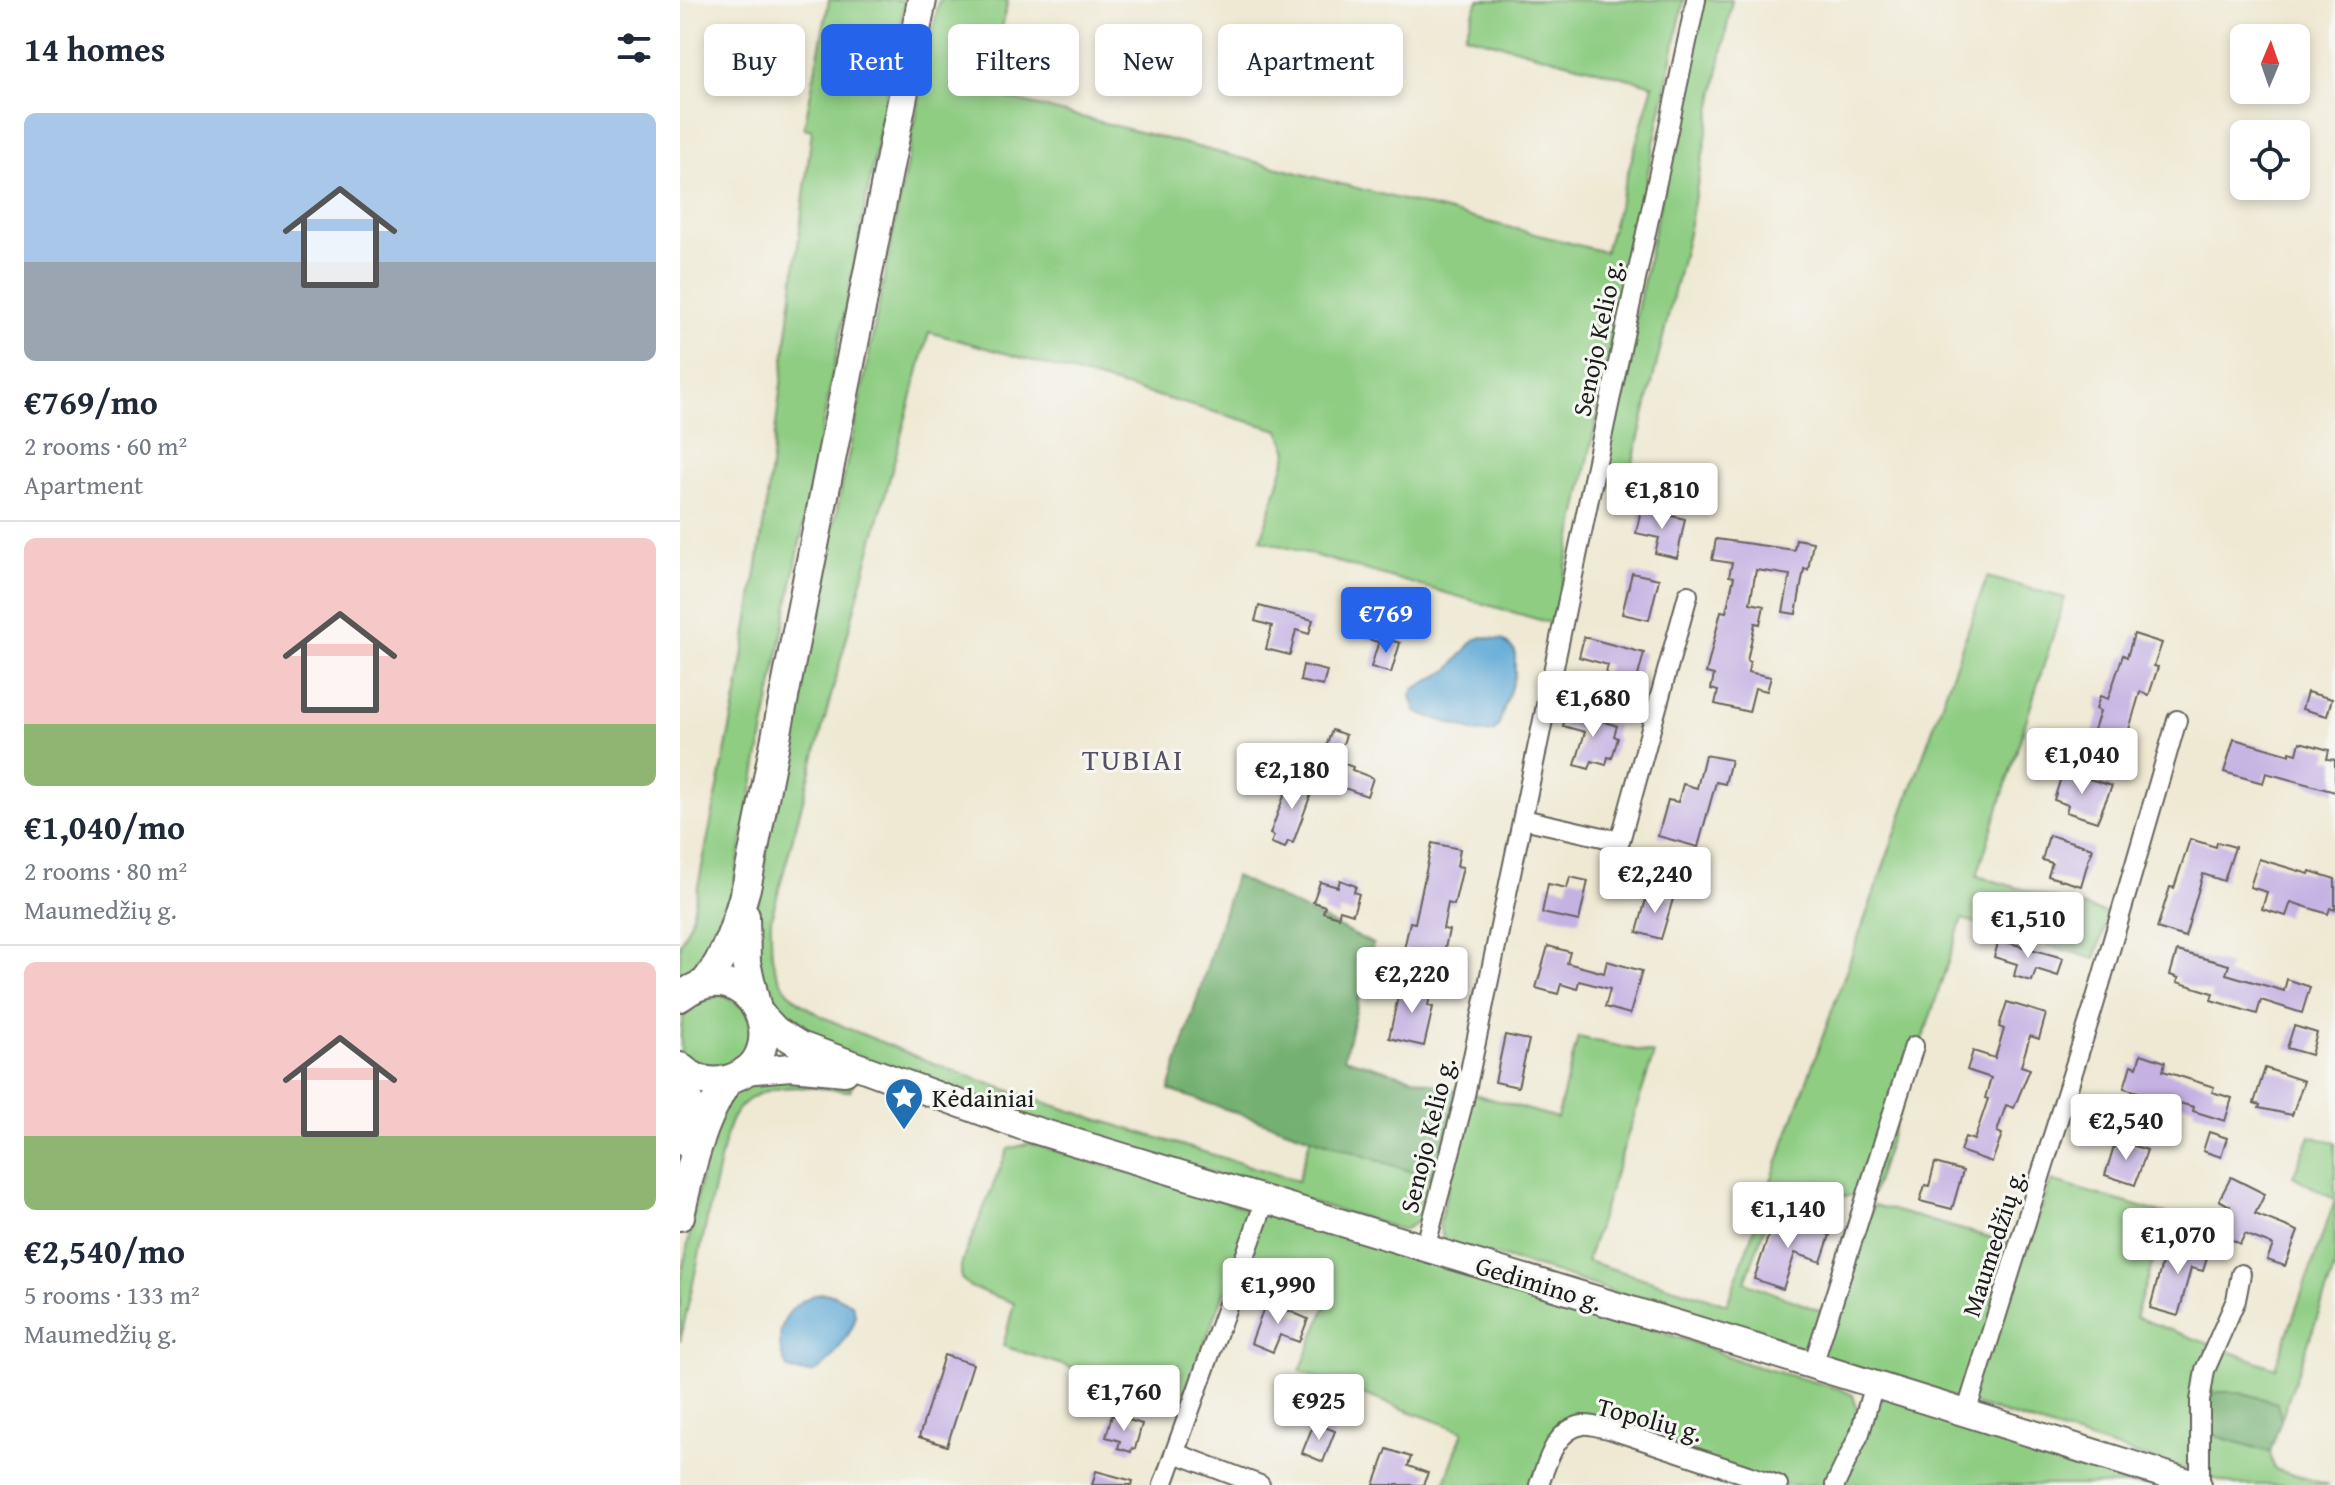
<!DOCTYPE html>
<meta charset="utf-8">
<style>
:root{--surface:#fff;--page:#f2f2f3;--text:#1f2937;--muted:#747a83;--line:#e0e1e3;--accent:#2563eb}
body{margin:0;font-family:"Gentium Book Plus",serif;background:var(--page);color:var(--text);height:100vh;display:flex;flex-direction:column;font-size:30px;white-space:nowrap}
*{box-sizing:border-box;margin:0}
p{font-size:26px;color:var(--muted)}
.icon{flex:none;width:44px;height:44px;fill:none;stroke:currentColor;stroke-width:2;stroke-linecap:round;stroke-linejoin:round}
.map{position:relative;flex:1;overflow:hidden}
.panel{display:flex;flex-direction:column;background:var(--surface);width:680px}
.panel>*{flex:none}
.banner{position:absolute;left:24px;top:24px;width:760px;height:72px;display:flex;gap:16px}
.needle{width:52px;rotate:2deg}
.tools{position:absolute;left:1550px;top:24px;display:grid;gap:16px}
.tools a{display:grid;place-items:center;width:80px;height:80px;border-radius:12px;background:var(--surface);box-shadow:0 4px 12px #0003;font-size:40px}
.price{position:absolute;translate:-50% -68px;padding:0 18px;border-radius:8px;background:#fff;color:#222;font-size:26px;line-height:52px;filter:drop-shadow(0 2px 4px #0008)}
.price::after{content:'';position:absolute;left:50%;top:48px;width:24px;height:18px;margin-left:-12px;background:inherit;clip-path:polygon(0 0,100% 0,50% 100%)}
.price.selected{background:var(--accent);color:#fff}
ul{padding:0;list-style:none}
li{display:grid;align-content:center;gap:16px;height:424px;padding:0 24px}
li+li{border-top:2px solid var(--line)}
li span{display:grid;place-items:center;height:248px;border-radius:12px;color:#555}
li>.icon{margin-inline-start:auto}
span .icon{width:144px;height:144px;fill:#fffc;stroke-width:1}
li b{font-size:34px}
h2{display:flex;justify-content:space-between;align-items:center;height:96px;padding:0 24px;font-size:34px}
.tag{padding:0 28px;border-radius:12px;background:var(--surface);box-shadow:0 4px 12px #0003;font-size:28px;line-height:72px}
.tag.selected{background:var(--accent);color:#fff}
main{display:flex;flex:1;min-height:0}
.map>svg:first-child{display:block}
</style>
<main>
<section class="panel">
<h2>14 homes<svg class="icon" aria-label="filters" viewBox="0 0 24 24"><path d="M4 7h16M4 17h16"/><circle cx="9" cy="7" r="2"/><circle cx="15" cy="17" r="2"/></svg></h2>
<ul>
<li><span style="background:linear-gradient(#a9c7e8 60%,#9aa5b1 0)"><svg class="icon" aria-label="home" viewBox="0 0 24 24"><path d="M3 11l9-7 9 7M6 9v11h12V9"/></svg></span><div><b>€769/mo</b><p>2 rooms · 60 m²</p><p>Apartment</p></div></li>
<li><span style="background:linear-gradient(#f6c9c9 75%,#8fb573 0)"><svg class="icon" aria-label="home" viewBox="0 0 24 24"><path d="M3 11l9-7 9 7M6 9v11h12V9"/></svg></span><div><b>€1,040/mo</b><p>2 rooms · 80 m²</p><p>Maumedžių g.</p></div></li>
<li><span style="background:linear-gradient(#f6c9c9 70%,#8fb573 0)"><svg class="icon" aria-label="home" viewBox="0 0 24 24"><path d="M3 11l9-7 9 7M6 9v11h12V9"/></svg></span><div><b>€2,540/mo</b><p>5 rooms · 133 m²</p><p>Maumedžių g.</p></div></li>
</ul>
</section>
<div class="map">
<svg width="1655" height="1485" viewBox="0 0 1655 1485">
<rect width="100%" height="100%" fill="#f6f6f2"/>
<filter id="ink" filterUnits="userSpaceOnUse"><feTurbulence type="fractalNoise" baseFrequency=".0125" numOctaves="2"/><feDisplacementMap in="SourceGraphic" scale="16" xChannelSelector="R" yChannelSelector="G"/><feConvolveMatrix kernelMatrix="1 2 1 2 8 2 1 2 1" color-interpolation-filters="sRGB"/></filter>
<filter id="wash" filterUnits="userSpaceOnUse"><feTurbulence type="fractalNoise" baseFrequency=".006" numOctaves="4" result="noise"/><feDisplacementMap in="SourceGraphic" scale="32" xChannelSelector="R" yChannelSelector="G"/><feGaussianBlur stdDeviation="1.8" result="paint"/><feColorMatrix in="noise" values="0 0 0 0 0 0 0 0 0 0 0 0 0 0 0 0 0 1.4 0 .05"/><feComposite in="paint" operator="in"/></filter>
<g filter="url(#wash)">
<rect width="100%" height="100%" fill="#efe9d3"/>
<!-- green -->
<g fill="#8fcd83" stroke="#567450" stroke-width="2">
<polygon points="149,0 225,0 53,889 38,953 0,987 0,944 11,921 59,684 86,507 132,130 124,128"/>
<path d="M259,0H328L308,93L925,252L973,85L785,35L798,0H1004L874,624L581,540L608,451L599,430L249,332L91,919C91,945 89,968 106,989C129,1016 169,1028 201,1042C336,1099 479,1137 618,1181L631,1136L756,1180L741,1220L723,1230L343,1115L131,1043L84,1005L74,929L90,827L180,400Z"/>
<polygon points="1023,0 1052,0 1008,234 946,491 920,485"/>
<polygon points="1307,577 1385,598 1297,876 1429,914 1415,959 1282,919 1192,1195 1095,1199 1065,1282 1154,1316 1194,1205 1348,1248 1371,1181 1488,1215 1455,1317 1595,1368 1655,1200 1613,1176 1630,1136 1655,1143 1655,1267 1601,1420 1597,1403 1560,1392 1537,1392 1529,1434 1590,1452 1594,1469 1649,1485 1555,1485 973,1305 874,1272 811,1254 777,1249 764,1241 759,1225 791,1093 877,1118 898,1037 974,1054 907,1261 1047,1304"/>
<path d="M40,994L68,1010L73,1051L38,1075L1,1055C0,1010 1,1007 40,994Z"/>
<path d="M121,1073L173,1083L170,1091C134,1088 79,1077 55,1114C50,1120 48,1130 45,1138L0,1342V1284L23,1165L39,1110L62,1086L78,1079Z"/>
<polygon points="350,1143 1010,1341 1068,1364 1160,1389 1173,1395 1178,1412 1194,1384 1518,1485 1098,1485 929,1429 884,1433 859,1485 764,1485 783,1431 620,1371 647,1303 554,1268 501,1403 323,1346 334,1303 290,1287 281,1278 281,1264 328,1149"/>
</g>
<!-- forest -->
<g fill="#73b071" stroke="#486646" stroke-width="2">
<polygon points="555,876 693,944 664,1058 778,1091 756,1180 489,1090"/>
<polygon points="1537,1392 1560,1392 1597,1403 1601,1420 1590,1452 1529,1434 1527,1399"/>
</g>
<!-- water -->
<g fill="#5ea9d6" stroke="#3d6279" stroke-width="2">
<polygon points="802,637 823,640 835,651 835,675 818,727 813,732 798,733 736,712 731,696 734,689 770,669 794,640"/>
<path d="M142,1293L152,1294L172,1304C173,1307 176,1313 175,1317C175,1329 146,1370 133,1372C124,1374 116,1371 108,1369C89,1336 105,1301 142,1293Z"/>
</g>
<g id="blocks">
<!-- building -->
<g fill="#c5b2e3">
<polygon points="961,509 1005,519 997,558 975,553 979,538 956,533"/>
<polygon points="1036,539 1114,550 1116,539 1133,542 1128,570 1124,569 1116,614 1103,612 1110,575 1076,570 1070,603 1084,606 1080,624 1075,623 1067,661 1070,662 1068,672 1091,677 1087,691 1075,688 1069,712 1035,704 1038,691 1031,689 1034,675 1026,673 1041,611 1046,612 1054,577 1049,576 1052,563 1032,560"/>
<polygon points="952,573 979,579 969,620 942,614"/>
<polygon points="579,606 633,620 629,634 616,630 610,655 586,649 592,626 575,621"/>
<polygon points="677,612 705,620 698,642 671,634"/>
<polygon points="1454,634 1482,643 1474,666 1478,667 1469,695 1460,692 1448,733 1445,732 1442,742 1413,733 1420,711 1416,709 1420,696 1428,699 1443,655 1447,657"/>
<polygon points="700,637 720,643 711,673 691,667"/>
<polygon points="904,637 964,653 952,699 921,691 928,665 899,657"/>
<polygon points="623,665 647,671 643,686 620,681"/>
<polygon points="1627,692 1652,699 1647,716 1622,709"/>
<polygon points="887,709 937,726 934,736 938,738 932,758 928,757 926,765 912,761 909,769 895,765 905,732 883,726"/>
<polygon points="652,730 666,735 657,761 673,767 672,770 693,778 687,796 635,778"/>
<polygon points="1554,739 1610,755 1610,752 1617,754 1620,742 1649,750 1647,759 1655,760 1655,792 1586,773 1583,783 1544,772"/>
<polygon points="1025,755 1051,760 1045,784 1036,782 1018,847 978,836 988,800 998,802 1003,784 1017,788"/>
<polygon points="1383,771 1432,786 1417,822 1386,812 1388,805 1374,800"/>
<polygon points="612,774 635,783 613,843 608,841 605,848 591,843 594,836 590,834"/>
<polygon points="1369,835 1412,848 1401,886 1368,876 1372,863 1362,860"/>
<polygon points="1510,839 1536,847 1537,842 1555,847 1544,881 1523,874 1505,937 1477,928 1490,887 1494,888"/>
<polygon points="752,843 780,849 777,866 783,867 774,905 768,903 763,929 769,930 763,957 724,949 730,922 735,923"/>
<polygon points="1579,859 1629,874 1630,871 1655,879 1655,910 1650,908 1648,914 1611,902 1606,916 1582,909 1587,892 1570,887"/>
<polygon points="890,877 908,881 899,921 862,913 868,884 887,888"/>
<polygon points="660,880 676,886 674,892 679,894 673,914 660,910 658,917 643,912 645,906 633,902 640,882 658,887"/>
<polygon points="968,892 993,899 981,939 957,932"/>
<polygon points="1319,940 1383,958 1378,976 1356,969 1352,981 1334,976 1337,964 1314,957"/>
<polygon points="868,946 890,952 887,963 924,973 927,961 962,971 950,1014 925,1007 930,989 899,981 897,989 881,984 878,994 856,988"/>
<polygon points="1497,951 1549,965 1546,974 1604,991 1607,979 1630,987 1622,1013 1581,1000 1577,1014 1531,1000 1533,993 1497,982 1499,978 1490,975"/>
<polygon points="721,983 751,989 748,1006 753,1007 744,1046 709,1038"/>
<polygon points="1327,1002 1366,1014 1359,1039 1350,1036 1341,1066 1350,1069 1334,1108 1326,1105 1317,1132 1322,1134 1312,1162 1280,1151 1285,1137 1294,1140 1308,1099 1305,1098 1311,1078 1287,1070 1293,1051 1315,1058 1324,1029 1319,1027"/>
<polygon points="1614,1026 1637,1033 1631,1055 1607,1048"/>
<polygon points="825,1035 849,1040 838,1087 815,1082"/>
<polygon points="1461,1054 1485,1062 1483,1071 1534,1087 1532,1092 1552,1098 1545,1121 1513,1111 1514,1107 1444,1088 1451,1065 1457,1067"/>
<polygon points="1585,1068 1624,1081 1612,1115 1579,1108 1580,1105 1574,1103"/>
<polygon points="1529,1132 1547,1138 1541,1157 1523,1151"/>
<polygon points="1436,1140 1467,1150 1455,1185 1425,1175"/>
<polygon points="1255,1163 1283,1171 1272,1209 1240,1201 1245,1185 1249,1186"/>
<polygon points="1551,1177 1585,1194 1575,1214 1618,1231 1605,1266 1587,1260 1593,1245 1565,1234 1560,1244 1537,1232 1550,1206 1539,1200"/>
<polygon points="1095,1216 1150,1235 1141,1262 1115,1253 1103,1289 1074,1279"/>
<polygon points="1504,1238 1531,1245 1523,1271 1511,1268 1498,1316 1470,1308 1484,1256 1498,1260"/>
<polygon points="587,1299 610,1308 609,1311 628,1319 619,1342 600,1335 593,1352 571,1343"/>
<polygon points="264,1355 293,1364 267,1446 239,1437"/>
<polygon points="432,1415 462,1424 455,1449 452,1448 451,1452 438,1448 440,1441 426,1437"/>
<polygon points="634,1423 655,1431 643,1462 622,1453"/>
<polygon points="707,1449 731,1457 728,1466 748,1473 743,1485 694,1485"/>
<polygon points="416,1471 453,1481 452,1485 412,1485"/>
</g>
</g>
</g>
<g filter="url(#ink)">
<use href="#blocks" fill-opacity="0" stroke="#66645c" stroke-width="2"/>
<g fill="none" stroke-linecap="round" stroke-linejoin="round">
<defs>
<g id="minor">
<polyline points="843,819 940,841 1008,595"/>
<polyline points="745,1249 784,1100 911,489 1016,0"/>
<polyline points="1133,1365 1234,1046"/>
<polyline points="1286,1413 1414,1005 1497,720"/>
<polyline points="495,1453 580,1485"/>
<polyline points="483,1485 585,1201"/>
<path d="M859,1485C867,1463 875,1429 903,1425C910,1424 921,1428 929,1429L1098,1485"/>
<polyline points="1155,1485 1180,1433 1194,1384"/>
<polyline points="1520,1485 1520,1401 1525,1370 1556,1300 1561,1274"/>
</g>
<g id="secondary">
<polyline points="81,1014 96,1030 120,1045 341,1126 1067,1345 1518,1485"/>
<polyline points="64,1071 111,1067 165,1072"/>
</g>
<g id="primary">
<polyline points="65,916 66,963 76,1005"/>
<path d="M24,984C48,954 57,920 67,884L242,0"/>
<path d="M0,997C71,942 121,1062 46,1080C29,1084 13,1079 0,1067"/>
<polyline points="0,1071 9,1104 10,1146"/>
<path d="M0,1216C10,1168 22,1121 48,1080"/>
</g>
</defs>
<!-- minor casing -->
<use href="#minor" stroke="#66645c" stroke-width="22"/>
<!-- secondary casing -->
<use href="#secondary" stroke="#66645c" stroke-width="30"/>
<!-- primary casing -->
<use href="#primary" stroke="#66645c" stroke-width="32"/>
<!-- minor -->
<use href="#minor" stroke="#fff" stroke-width="18"/>
<!-- secondary -->
<use href="#secondary" stroke="#fff" stroke-width="26"/>
<!-- primary -->
<use href="#primary" stroke="#fff" stroke-width="28"/>
</g>
</g>
<!-- icons -->
<defs>
<symbol id="sight-pin" viewBox="-11 -11 22 30"><path d="M0 17L-7.5 6A9.5 9.5 0 1 1 7.5 6Z" fill="#1f6fb2" stroke="#f6f6f2"/><path d="M0-6L1.8-2.2L6-1.7L2.9 1.2L3.7 5.4L0 3.3L-3.7 5.4L-2.9 1.2L-6-1.7L-1.8-2.2Z" fill="#fff"/></symbol>
</defs>
<g fill-rule="evenodd">
<use href="#sight-pin" x="202" y="1075" width="44" height="60"/>
</g>
<g text-anchor="middle" dominant-baseline="central" stroke-width="6" stroke-linejoin="round" paint-order="stroke">
<!-- street labels -->
<g font-size="26" fill="#1c1c1c" stroke="#f6f6f2">
<text transform="translate(917 338) rotate(-78)">Senojo Kelio g.</text>
<text transform="translate(747 1135) rotate(-76)">Senojo Kelio g.</text>
<text transform="translate(1313 1243) rotate(-72)">Maumedžių g.</text>
<text transform="translate(859 1283) rotate(17)">Gedimino g.</text>
<text transform="translate(970 1419) rotate(15)">Topolių g.</text>
</g>
<!-- poi labels -->
<g font-size="26" fill="#1c1c1c" stroke="#f6f6f2" text-anchor="start">
<text x="252" y="1097">Kėdainiai</text>
</g>
<!-- quarter labels -->
<g font-size="30" letter-spacing="2" fill="#575062" stroke="#f6f6f2">
<text x="453" y="759">TUBIAI</text>
</g>
</g>
</svg>
<div class="tools">
<a><svg class="needle" viewBox="-14 -14 28 28"><path d="M0-13l5 13h-10z" fill="#e53935"/><path d="M0 13l5-13h-10z" fill="#747a83"/></svg></a>
<a><svg class="icon" aria-label="locate" viewBox="0 0 24 24"><circle cx="12" cy="12" r="6"/><path d="M12 2v4M12 18v4M2 12h4M18 12h4"/></svg></a>
</div>
<b class="price" style="left:982px;top:531px">€1,810</b>
<b class="price selected" style="left:706px;top:655px">€769</b>
<b class="price" style="left:913px;top:739px">€1,680</b>
<b class="price" style="left:1402px;top:796px">€1,040</b>
<b class="price" style="left:612px;top:811px">€2,180</b>
<b class="price" style="left:975px;top:915px">€2,240</b>
<b class="price" style="left:1348px;top:960px">€1,510</b>
<b class="price" style="left:732px;top:1015px">€2,220</b>
<b class="price" style="left:1446px;top:1162px">€2,540</b>
<b class="price" style="left:1108px;top:1250px">€1,140</b>
<b class="price" style="left:1498px;top:1276px">€1,070</b>
<b class="price" style="left:598px;top:1326px">€1,990</b>
<b class="price" style="left:444px;top:1433px">€1,760</b>
<b class="price" style="left:639px;top:1442px">€925</b>
<div class="banner">
<a class="tag">Buy</a>
<a class="tag selected">Rent</a>
<a class="tag">Filters</a>
<a class="tag">New</a>
<a class="tag">Apartment</a>
</div>
</div>
</main>
